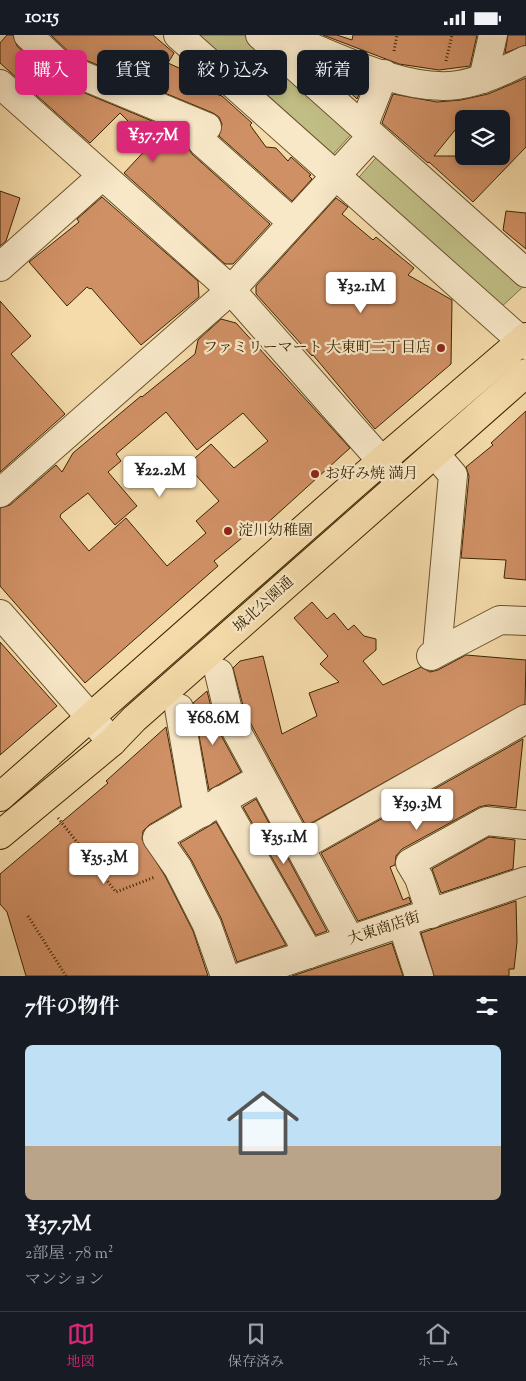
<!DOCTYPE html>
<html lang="ja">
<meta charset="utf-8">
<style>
:root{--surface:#171b24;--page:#20242c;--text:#f1f3f6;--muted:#9ea1a6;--line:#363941;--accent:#db2777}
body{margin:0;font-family:"Sorts Mill Goudy","Noto Serif JP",serif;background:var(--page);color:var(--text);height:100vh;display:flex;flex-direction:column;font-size:19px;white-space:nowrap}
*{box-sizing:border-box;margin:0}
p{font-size:16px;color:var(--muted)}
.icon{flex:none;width:28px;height:28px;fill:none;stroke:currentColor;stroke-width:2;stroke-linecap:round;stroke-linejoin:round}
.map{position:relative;height:941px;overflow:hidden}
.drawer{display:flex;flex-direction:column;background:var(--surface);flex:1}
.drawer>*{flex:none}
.top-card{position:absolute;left:15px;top:15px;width:496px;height:45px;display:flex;gap:10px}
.controls{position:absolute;left:455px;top:75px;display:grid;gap:10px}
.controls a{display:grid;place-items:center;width:55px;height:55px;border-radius:8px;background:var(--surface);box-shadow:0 2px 8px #0003;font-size:25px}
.price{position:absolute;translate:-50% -42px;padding:0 11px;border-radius:5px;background:#fff;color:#222;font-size:16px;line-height:32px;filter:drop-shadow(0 1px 2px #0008)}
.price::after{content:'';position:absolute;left:50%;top:30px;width:15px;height:11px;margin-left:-8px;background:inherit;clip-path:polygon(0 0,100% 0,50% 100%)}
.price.active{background:var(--accent);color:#fff}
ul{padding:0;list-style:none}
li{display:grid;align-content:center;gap:10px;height:265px;padding:0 25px}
li span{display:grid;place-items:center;height:155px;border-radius:8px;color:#555}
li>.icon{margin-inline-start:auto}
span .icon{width:90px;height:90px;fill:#fffc;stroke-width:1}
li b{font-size:21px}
h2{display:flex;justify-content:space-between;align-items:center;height:60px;padding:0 25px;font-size:21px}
.tag{padding:0 18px;border-radius:8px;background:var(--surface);box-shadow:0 2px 8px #0003;font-size:18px;line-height:45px}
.tag.active{background:var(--accent);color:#fff}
.status{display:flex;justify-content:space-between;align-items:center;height:35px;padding:0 25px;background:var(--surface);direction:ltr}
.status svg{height:14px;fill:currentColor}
.dock{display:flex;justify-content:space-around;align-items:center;height:70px;border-top:1px solid var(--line);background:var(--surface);font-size:14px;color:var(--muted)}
.dock a{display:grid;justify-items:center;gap:2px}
.dock .active{color:var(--accent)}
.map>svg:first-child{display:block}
</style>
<div class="status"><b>10:15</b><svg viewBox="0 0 49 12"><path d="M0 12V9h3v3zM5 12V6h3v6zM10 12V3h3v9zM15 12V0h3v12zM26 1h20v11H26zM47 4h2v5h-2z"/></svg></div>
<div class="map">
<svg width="526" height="941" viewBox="0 0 526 941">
<rect width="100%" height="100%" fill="#f5dbaa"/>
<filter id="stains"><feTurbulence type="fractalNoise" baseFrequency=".004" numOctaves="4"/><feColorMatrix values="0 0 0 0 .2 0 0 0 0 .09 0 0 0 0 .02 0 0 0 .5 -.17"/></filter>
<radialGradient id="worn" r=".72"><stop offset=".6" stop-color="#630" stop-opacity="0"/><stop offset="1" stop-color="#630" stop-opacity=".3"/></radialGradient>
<!-- green -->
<g fill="#c1be85" stroke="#7e7244">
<polygon points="187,0 252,0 356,94 327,126"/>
<polygon points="382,116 526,249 497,276 353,149"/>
</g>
<!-- building -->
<g fill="#d09065" stroke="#3b2502" fill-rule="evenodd">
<polygon points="7,0 13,0 17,11 56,46 188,101 187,111 192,119 270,189 233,229 225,229 124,138 151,109 120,78 90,108 0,28 0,8"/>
<polygon points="51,0 153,0 174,18 168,28 201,43 200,46 210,50 209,52 217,56 216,59 222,61 252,88 250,90 266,112 276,113 288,126 291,122 311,140 309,141 312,144 292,166 219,101 222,89 219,82 213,78 71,19"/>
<polygon points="323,0 337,0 352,5 353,0 477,0 470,31 439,35 399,29"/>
<polygon points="508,0 526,0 526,10 505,18"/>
<polygon points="323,34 363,50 357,64 329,38"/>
<path d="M526,43V112L473,167L429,127L428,128L382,88L393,59L437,67L461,65L488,59ZM464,84H501V121H434Z"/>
<polygon points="0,156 20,163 6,206 0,211"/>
<polygon points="102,162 198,246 199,262 141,310 91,253 90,254 87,252 67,271 29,227 79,187 77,184"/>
<polygon points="336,163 348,172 342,179 373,205 376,202 414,233 408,240 452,265 451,329 375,394 313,320 312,321 256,259 256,251"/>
<polygon points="506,176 526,178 526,214 503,195"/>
<polygon points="0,266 31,301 11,319 65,379 0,437"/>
<path d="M221,284L236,288L350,413L252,502L248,498L214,526L218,531L85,648L0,551V473L10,470L56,430L62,437L73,418L141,361L142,362L195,319L198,305ZM166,377L197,415L243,378L268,406L234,433L211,409L187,430L219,466L196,486L206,498L167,531L126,483L89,516L60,482L61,479L88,458L115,490L137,471L108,437L121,426L116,419Z"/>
<polygon points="526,376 526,545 504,543 506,525 461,523 469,441 466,432 493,410 491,408"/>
<polygon points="312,567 327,584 334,578 348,595 354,590 364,601 376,604 376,615 363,626 383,650 421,632 430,637 438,635 466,620 526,625 525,669 306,791 245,678 233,633 240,626 263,621 282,699 317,681 309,658 339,647 320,629 328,621 294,583"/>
<polygon points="0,607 57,671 0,720"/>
<polygon points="207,656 216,691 241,737 209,755 193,668"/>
<polygon points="166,692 181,771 149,790 143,796 142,804 165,841 193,896 208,941 26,941 7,877 0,869 0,839 108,748 106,746"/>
<polygon points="523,704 516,773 488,770 479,772 402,814 396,821 395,830 390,832 403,865 409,862 411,868 358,886 321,818"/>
<polygon points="256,764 327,896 316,900 243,772"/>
<polygon points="216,787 286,910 237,927 221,883 192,826 180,808"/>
<polygon points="489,802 515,805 513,834 441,858 432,834"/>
<polygon points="516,866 517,907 514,934 509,934 509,941 434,941 421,898"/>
<polygon points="392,908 403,941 292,941"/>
</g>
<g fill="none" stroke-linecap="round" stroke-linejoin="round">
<defs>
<g id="minor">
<polyline points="28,0 62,32 207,92"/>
<polyline points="178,0 526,310"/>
<polyline points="260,0 526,238"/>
<path d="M290,3C336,22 408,58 458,50C482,46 504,36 526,25"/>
<polyline points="483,44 493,0"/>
<polyline points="0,49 231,255 401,448"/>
<polyline points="363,92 384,39"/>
<polyline points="202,107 292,187"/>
<polyline points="0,232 101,142"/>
<polyline points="435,419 453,440 437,617"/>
<polyline points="0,458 231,255 372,101"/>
<polyline points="0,579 112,707"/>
<polyline points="431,621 500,585 526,586"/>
<polyline points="219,638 230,684 350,905"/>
<polyline points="179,673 195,766 202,778"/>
<polyline points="221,765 309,919"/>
<polyline points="300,812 526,684"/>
<polyline points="431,879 419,843 410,828 486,786 526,790"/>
<polyline points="402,889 419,941"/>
<polyline points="225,941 207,890 178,833 157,803 261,743"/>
<polyline points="243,941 526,846"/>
</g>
<g id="major">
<polyline points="0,762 357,447 526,302"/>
<polyline points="0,800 112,707 134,684 526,338"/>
</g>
</defs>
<!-- minor casing -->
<use href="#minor" stroke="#6a522c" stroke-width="30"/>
<!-- major casing -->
<use href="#major" stroke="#3b2502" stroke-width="30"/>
<!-- path -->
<g stroke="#3b2502" stroke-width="3" stroke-dasharray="1 2.5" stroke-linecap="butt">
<polyline points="394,16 397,0"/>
<polyline points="446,26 452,0"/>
<polyline points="58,783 116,857 155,842"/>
<polyline points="28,881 66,941"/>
</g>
<!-- minor -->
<use href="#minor" stroke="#f8e8c8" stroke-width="28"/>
<!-- major -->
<use href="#major" stroke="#f5dbaa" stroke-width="28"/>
</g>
<!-- markers -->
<g fill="#8f2418" stroke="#f8e8c8" stroke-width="2">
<circle cx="441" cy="313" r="5"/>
<circle cx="315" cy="439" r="5"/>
<circle cx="228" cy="496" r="5"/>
</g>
<g text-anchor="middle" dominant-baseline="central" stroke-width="4.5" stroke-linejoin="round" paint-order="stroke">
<!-- poi labels -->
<g font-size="15" fill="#3b2502" stroke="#f8e8c8" text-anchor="start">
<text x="431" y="313" text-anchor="end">ファミリーマート 大東町二丁目店</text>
<text x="325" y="439">お好み焼 満月</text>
<text x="238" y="496">淀川幼稚園</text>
</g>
<!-- street labels -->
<g font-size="15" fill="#3b2502" stroke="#f8e8c8">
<text transform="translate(264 570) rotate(-42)">城北公園通</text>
<text transform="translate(384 894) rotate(-18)">大東商店街</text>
</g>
</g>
<rect width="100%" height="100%" filter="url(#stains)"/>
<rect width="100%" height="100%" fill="url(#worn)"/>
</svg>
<div class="controls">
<a><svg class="icon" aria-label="layers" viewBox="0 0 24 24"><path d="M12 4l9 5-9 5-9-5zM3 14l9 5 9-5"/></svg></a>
</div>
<b class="price active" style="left:153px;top:128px">¥37.7M</b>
<b class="price" style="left:361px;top:279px">¥32.1M</b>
<b class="price" style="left:160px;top:463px">¥22.2M</b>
<b class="price" style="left:213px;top:711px">¥68.6M</b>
<b class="price" style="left:417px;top:796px">¥39.3M</b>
<b class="price" style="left:284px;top:830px">¥35.1M</b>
<b class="price" style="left:104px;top:850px">¥35.3M</b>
<div class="top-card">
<a class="tag active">購入</a>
<a class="tag">賃貸</a>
<a class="tag">絞り込み</a>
<a class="tag">新着</a>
</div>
</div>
<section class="drawer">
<h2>7件の物件<svg class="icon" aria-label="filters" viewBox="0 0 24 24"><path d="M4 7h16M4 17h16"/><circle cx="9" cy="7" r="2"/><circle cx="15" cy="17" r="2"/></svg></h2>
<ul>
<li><span style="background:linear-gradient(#bfe0f5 65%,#b9a48a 0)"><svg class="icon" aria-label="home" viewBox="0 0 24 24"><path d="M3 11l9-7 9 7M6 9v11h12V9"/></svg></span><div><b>¥37.7M</b><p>2部屋 · 78 m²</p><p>マンション</p></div></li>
</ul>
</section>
<nav class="dock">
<a class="active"><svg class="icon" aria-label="map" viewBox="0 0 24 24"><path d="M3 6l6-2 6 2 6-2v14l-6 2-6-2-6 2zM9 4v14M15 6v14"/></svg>地図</a>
<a><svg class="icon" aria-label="saved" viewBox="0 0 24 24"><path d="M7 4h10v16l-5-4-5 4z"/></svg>保存済み</a>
<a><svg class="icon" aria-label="home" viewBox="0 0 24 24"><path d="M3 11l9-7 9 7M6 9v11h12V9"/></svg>ホーム</a>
</nav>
